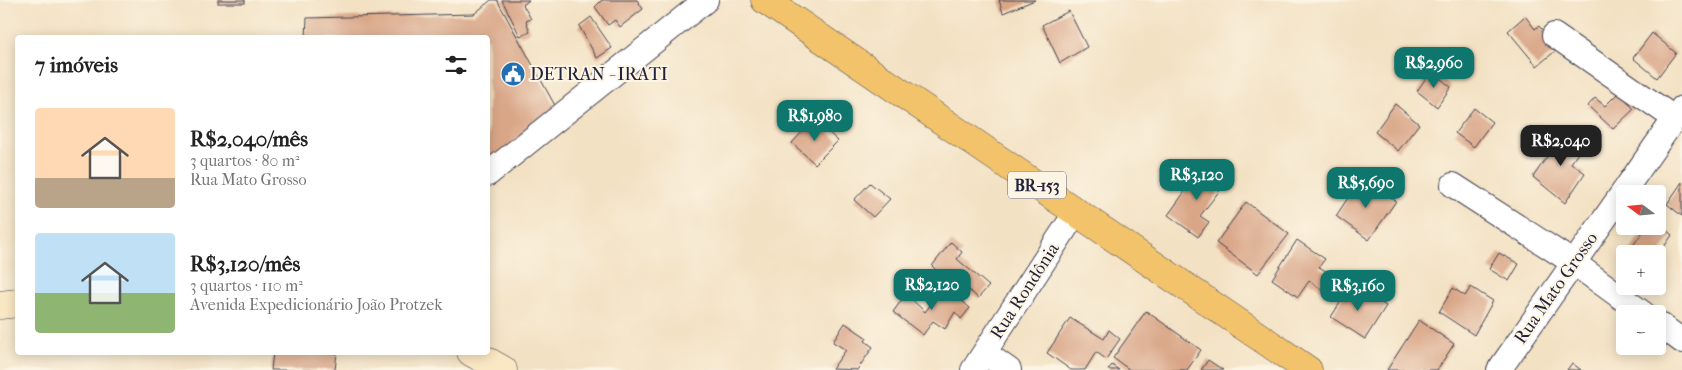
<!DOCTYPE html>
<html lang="pt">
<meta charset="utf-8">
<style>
:root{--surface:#fff;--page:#f6f6f6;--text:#222;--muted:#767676;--accent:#0f766e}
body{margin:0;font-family:"IM FELL French Canon",serif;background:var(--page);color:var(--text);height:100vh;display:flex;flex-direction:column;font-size:19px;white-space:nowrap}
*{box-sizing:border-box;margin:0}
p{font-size:16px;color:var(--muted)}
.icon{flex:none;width:28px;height:28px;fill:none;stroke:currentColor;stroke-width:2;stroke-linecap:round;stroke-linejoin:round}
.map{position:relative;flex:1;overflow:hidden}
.details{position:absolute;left:15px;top:35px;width:475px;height:320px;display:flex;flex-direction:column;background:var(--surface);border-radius:5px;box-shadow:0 2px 12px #0003}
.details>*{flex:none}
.needle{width:32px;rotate:286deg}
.controls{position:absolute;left:1616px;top:185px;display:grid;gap:10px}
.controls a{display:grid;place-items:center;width:50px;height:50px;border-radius:5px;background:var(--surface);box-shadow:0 2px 12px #0003;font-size:25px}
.price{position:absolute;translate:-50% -42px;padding:0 11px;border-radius:10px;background:var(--accent);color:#fff;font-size:16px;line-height:32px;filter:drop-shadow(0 1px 2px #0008)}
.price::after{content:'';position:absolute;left:50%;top:30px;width:15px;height:11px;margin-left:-8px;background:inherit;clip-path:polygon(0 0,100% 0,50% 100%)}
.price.selected{background:#222;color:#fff}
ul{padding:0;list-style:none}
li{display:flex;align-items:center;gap:15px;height:125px;padding:0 20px}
li span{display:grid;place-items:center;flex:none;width:140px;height:100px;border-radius:5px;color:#555}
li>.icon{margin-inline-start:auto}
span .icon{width:60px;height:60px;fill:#fffc;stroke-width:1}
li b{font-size:21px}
h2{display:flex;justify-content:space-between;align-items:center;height:60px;padding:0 20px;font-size:21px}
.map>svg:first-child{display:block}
</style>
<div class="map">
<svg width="1682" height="370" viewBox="0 0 1682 370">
<rect width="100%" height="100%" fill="#fcf5e5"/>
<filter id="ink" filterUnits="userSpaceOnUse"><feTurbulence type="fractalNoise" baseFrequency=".02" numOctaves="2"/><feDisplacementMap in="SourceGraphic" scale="10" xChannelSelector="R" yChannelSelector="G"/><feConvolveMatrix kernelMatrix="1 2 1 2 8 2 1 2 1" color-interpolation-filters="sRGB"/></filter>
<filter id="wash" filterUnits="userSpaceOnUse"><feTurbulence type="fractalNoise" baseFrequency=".0096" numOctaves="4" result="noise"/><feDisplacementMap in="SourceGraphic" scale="20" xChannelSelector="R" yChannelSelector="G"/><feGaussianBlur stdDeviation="1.12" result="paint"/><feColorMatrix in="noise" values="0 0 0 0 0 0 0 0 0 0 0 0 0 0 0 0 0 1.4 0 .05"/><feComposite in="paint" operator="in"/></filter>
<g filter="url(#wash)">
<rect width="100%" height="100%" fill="#f3e1c3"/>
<g id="blocks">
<!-- building -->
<g fill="#d9a687">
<rect x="218" y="0" width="27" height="3"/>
<polygon points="491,0 497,0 558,111 488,161 488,38 306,38 307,18 474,14"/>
<polygon points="502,0 529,0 523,5 531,19 526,21 530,32 520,36"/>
<polygon points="602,0 637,0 643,9 620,27 615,20 608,25 595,7"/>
<polygon points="999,0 1035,0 1003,13"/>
<polygon points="1069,11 1087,47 1060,63 1042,25"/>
<polygon points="1525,16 1535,29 1539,26 1559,48 1537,66 1508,31"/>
<polygon points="591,17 612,48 597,58 579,26"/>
<polygon points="1652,33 1676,53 1657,78 1633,58"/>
<polygon points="1431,71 1451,87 1437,107 1417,91"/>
<polygon points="1619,92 1634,109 1613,129 1588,106 1595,98 1605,106"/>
<polygon points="1395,104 1419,124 1398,151 1375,132"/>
<polygon points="1474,108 1492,122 1474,147 1455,133"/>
<polygon points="814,119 838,141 815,164 792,143"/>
<polygon points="1561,130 1583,146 1571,163 1585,173 1565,203 1533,177 1551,151 1548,148"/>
<polygon points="1204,165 1227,181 1200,216 1209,222 1198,237 1168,215"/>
<polygon points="1361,178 1396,201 1369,240 1336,216"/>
<polygon points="1682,182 1682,216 1667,204"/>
<polygon points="870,183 890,199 873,217 854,200"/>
<polygon points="1246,202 1289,234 1258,274 1216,243"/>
<polygon points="1658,223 1672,235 1658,256 1658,254 1633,254 1629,251 1647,226 1658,226"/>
<polygon points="1297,240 1325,259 1319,267 1334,276 1324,291 1309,281 1298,297 1272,279"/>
<polygon points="951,242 962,252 957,259 989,286 978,298 952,275 947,281 932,266"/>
<polygon points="1499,253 1519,264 1509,281 1489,269"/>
<polygon points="1352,284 1386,306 1365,339 1331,317"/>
<polygon points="945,286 970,308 961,319 955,312 945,329 933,321 923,335 893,312 906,294 925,312"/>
<polygon points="1471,287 1493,301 1474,335 1439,312 1453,288 1465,296"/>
<polygon points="1146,311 1201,350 1187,370 1130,370 1113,358"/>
<polygon points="1070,318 1104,339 1109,330 1120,339 1106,359 1096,352 1085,370 1071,370 1047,353"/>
<polygon points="1419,320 1454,344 1437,370 1387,370"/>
<polygon points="845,323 867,338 865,341 873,347 857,370 832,369 846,350 833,342"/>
<polygon points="273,352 337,352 335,370 271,370"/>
<polygon points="1208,360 1223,370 1201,370"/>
<polygon points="1572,363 1581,370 1567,370"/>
<polygon points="1112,365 1119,370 1108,370"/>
</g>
</g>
</g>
<g filter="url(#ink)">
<use href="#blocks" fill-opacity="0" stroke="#413f4f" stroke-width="1"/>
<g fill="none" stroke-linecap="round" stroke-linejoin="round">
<defs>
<g id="street">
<polyline points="1554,35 1674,118"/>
<polyline points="488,174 706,0"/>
<polyline points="1453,185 1574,263 1644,314"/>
<polyline points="1658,323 1682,341"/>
<polyline points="985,353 1009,370"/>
<polyline points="973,370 1076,212"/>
<polyline points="1499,370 1682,108"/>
</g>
<g id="secondary">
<polyline points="0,305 18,303"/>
<polyline points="471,352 503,370"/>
</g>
<polyline id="highway" points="765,0 1308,370"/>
</defs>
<!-- street casing -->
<use href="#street" stroke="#413f4f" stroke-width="26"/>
<!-- secondary casing -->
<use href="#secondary" stroke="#413f4f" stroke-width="29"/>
<!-- highway casing -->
<use href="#highway" stroke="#413f4f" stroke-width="29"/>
<!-- street -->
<use href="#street" stroke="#fff" stroke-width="24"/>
<!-- secondary -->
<use href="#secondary" stroke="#fae7c3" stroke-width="28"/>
<!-- highway -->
<use href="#highway" stroke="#f2c36a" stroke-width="28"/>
</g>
</g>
<!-- icons -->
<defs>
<symbol id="civic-disc" viewBox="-11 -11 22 22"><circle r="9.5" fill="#1f6fb2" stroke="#fcf5e5"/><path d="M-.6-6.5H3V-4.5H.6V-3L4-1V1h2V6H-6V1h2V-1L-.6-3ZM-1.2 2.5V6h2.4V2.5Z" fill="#fff"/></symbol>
</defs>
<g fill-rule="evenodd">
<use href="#civic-disc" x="499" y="60" width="28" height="28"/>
</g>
<g text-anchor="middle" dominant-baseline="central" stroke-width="4" stroke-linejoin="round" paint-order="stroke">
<!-- shield labels -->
<rect fill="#fcf5e5" stroke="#63616e" stroke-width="1" x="1008" y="171.5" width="58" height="27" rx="4"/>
<g font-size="16" font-weight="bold" fill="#22223b">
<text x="1037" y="185">BR-153</text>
</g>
<!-- poi labels -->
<g font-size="18" fill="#22223b" stroke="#fcf5e5" text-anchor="start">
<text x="530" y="74">DETRAN - IRATI</text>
</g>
<!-- street labels -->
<g font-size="18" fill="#22223b" stroke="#fcf5e5">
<text transform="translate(1556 288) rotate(-55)">Rua Mato Grosso</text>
<text transform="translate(1025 291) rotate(-57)">Rua Rondônia</text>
</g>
</g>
</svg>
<div class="controls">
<a><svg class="needle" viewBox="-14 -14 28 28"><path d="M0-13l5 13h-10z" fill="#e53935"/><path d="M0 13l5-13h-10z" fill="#767676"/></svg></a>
<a>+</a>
<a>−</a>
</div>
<b class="price" style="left:1434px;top:89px">R$2,960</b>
<b class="price" style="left:815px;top:142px">R$1,980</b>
<b class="price selected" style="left:1561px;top:167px">R$2,040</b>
<b class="price" style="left:1197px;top:201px">R$3,120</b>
<b class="price" style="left:1366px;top:209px">R$5,690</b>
<b class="price" style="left:932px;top:311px">R$2,120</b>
<b class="price" style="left:1358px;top:312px">R$3,160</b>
<section class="details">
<h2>7 imóveis<svg class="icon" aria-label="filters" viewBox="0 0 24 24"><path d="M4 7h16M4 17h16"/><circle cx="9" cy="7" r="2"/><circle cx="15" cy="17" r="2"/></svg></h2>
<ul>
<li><span style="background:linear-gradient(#ffd9b3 70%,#b9a48a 0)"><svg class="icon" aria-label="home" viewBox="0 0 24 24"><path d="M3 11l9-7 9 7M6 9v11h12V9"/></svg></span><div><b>R$2,040/mês</b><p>3 quartos · 80 m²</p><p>Rua Mato Grosso</p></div></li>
<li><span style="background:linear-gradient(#bfe0f5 60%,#8fb573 0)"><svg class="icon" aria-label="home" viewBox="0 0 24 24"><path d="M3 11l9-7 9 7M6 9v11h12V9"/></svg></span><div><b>R$3,120/mês</b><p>3 quartos · 110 m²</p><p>Avenida Expedicionário João Protzek</p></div></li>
</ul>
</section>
</div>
